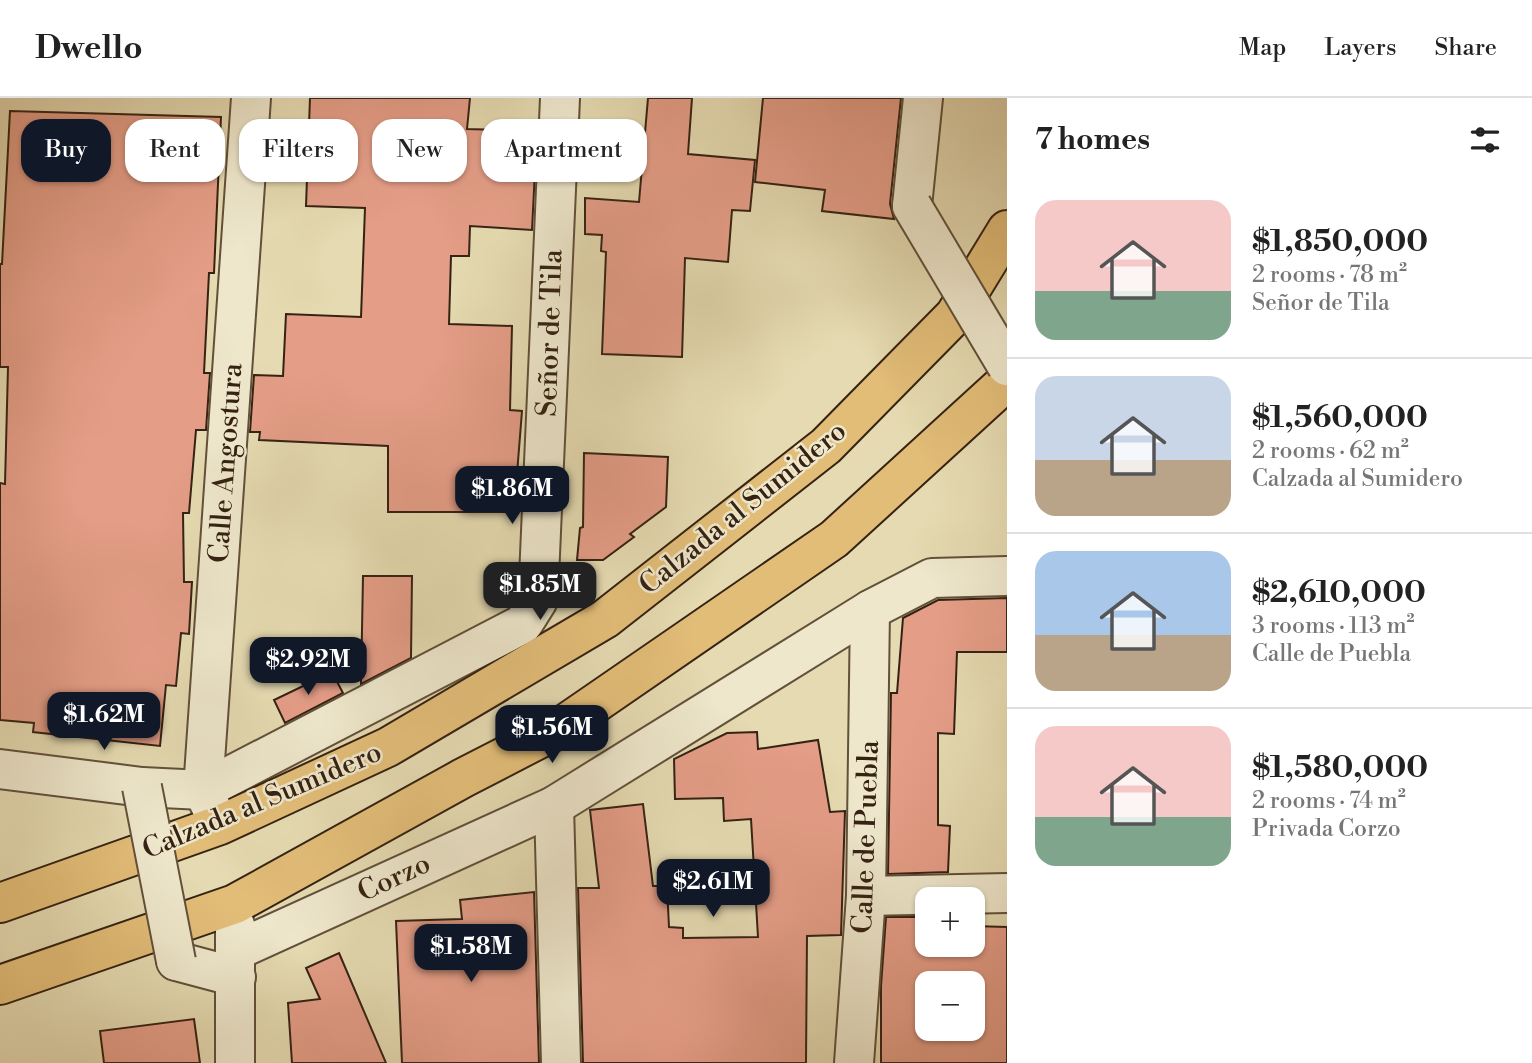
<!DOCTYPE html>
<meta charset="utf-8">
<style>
:root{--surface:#fff;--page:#f2f2f2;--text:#222;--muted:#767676;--line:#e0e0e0;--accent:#111827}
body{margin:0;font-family:"Libre Bodoni",serif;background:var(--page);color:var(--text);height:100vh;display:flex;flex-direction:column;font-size:26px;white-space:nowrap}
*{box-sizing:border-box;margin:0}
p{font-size:23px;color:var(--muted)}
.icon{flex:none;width:38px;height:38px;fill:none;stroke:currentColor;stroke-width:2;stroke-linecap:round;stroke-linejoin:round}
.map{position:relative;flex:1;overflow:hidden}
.panel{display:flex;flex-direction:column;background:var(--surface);width:525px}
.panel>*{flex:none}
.guide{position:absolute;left:21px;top:21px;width:665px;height:63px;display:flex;gap:14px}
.fabs{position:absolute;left:915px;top:789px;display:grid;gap:14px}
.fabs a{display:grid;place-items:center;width:70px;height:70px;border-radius:14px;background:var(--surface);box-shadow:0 2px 5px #0004;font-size:35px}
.price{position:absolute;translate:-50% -60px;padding:0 16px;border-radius:14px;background:var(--accent);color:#fff;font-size:23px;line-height:46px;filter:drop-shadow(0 2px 4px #0008)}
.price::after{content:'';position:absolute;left:50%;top:42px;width:21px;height:16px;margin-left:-10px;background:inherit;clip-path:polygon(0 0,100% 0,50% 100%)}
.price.selected{background:#222;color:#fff}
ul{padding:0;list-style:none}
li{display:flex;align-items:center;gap:21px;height:175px;padding:0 28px}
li+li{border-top:2px solid var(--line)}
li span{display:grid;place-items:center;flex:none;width:196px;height:140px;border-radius:21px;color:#555}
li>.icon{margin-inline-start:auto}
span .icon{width:84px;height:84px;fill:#fffc;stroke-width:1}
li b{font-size:30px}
h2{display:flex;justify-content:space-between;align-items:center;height:84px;padding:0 28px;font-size:30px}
.chip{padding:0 24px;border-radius:21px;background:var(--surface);box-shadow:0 2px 5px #0004;font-size:24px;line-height:63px}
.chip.selected{background:var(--accent);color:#fff}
header{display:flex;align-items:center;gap:42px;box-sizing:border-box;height:98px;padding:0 35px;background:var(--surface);border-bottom:2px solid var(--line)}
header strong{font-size:33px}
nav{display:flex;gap:38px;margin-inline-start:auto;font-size:24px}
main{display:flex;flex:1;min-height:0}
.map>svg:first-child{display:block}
</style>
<header>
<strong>Dwello</strong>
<nav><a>Map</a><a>Layers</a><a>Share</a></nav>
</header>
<main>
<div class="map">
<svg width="1007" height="965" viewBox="0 0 1007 965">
<rect width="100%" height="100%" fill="#e5dab1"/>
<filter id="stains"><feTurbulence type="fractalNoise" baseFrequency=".00286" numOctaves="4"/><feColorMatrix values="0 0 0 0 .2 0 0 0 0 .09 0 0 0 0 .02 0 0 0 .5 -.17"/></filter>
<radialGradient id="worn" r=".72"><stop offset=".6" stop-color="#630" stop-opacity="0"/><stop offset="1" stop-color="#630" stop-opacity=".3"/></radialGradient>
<!-- building -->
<g fill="#e49d87" stroke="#352213" stroke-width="2" fill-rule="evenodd">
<polygon points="310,0 470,0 467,31 537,33 532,132 470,128 469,158 451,158 449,226 512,228 510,312 522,313 514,414 388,414 388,348 259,342 260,334 250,334 254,277 283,278 286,216 361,219 365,110 306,108"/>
<polygon points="648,0 692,0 688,56 755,62 750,113 732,112 728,164 685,160 682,259 602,256 606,154 601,153 602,137 585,136 585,100 639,104"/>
<polygon points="763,0 901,0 890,106 894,121 822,113 825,92 755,84"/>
<polygon points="10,13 221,19 214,175 209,175 204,275 210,275 206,332 196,332 189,415 183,415 184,484 192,484 189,536 181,535 176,588 166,587 160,648 33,634 34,625 0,622 0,385 5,386 8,269 0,269 0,166 2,166"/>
<polygon points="584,355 668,359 666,409 630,436 634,439 603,462 577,462 580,430 583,429"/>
<polygon points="363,478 412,478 411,560 361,586"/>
<polygon points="1007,500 1007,554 957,554 954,636 938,635 938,727 950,728 948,774 888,776 891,595 897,595 903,520 938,502"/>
<polygon points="332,574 343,595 285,625 274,602"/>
<polygon points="757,634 758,651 818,642 830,714 845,713 841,837 807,838 806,965 583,965 578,790 599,790 590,712 643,706 653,788 667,788 669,829 683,830 683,840 758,839 751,721 724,723 723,700 675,701 674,661 727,635"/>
<polygon points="534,794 539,965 402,965 396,823 462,821 460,802"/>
<path d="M886,819H928V847H973V828L1007,829V965H881V888ZM928,886H973V931H928Z"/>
<polygon points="339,855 386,965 292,965 288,905 320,901 306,870"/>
<polygon points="194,921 200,965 104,965 100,933"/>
</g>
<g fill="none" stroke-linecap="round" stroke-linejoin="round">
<defs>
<g id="minor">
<polyline points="912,108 923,0"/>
<polyline points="0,671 142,689 203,692 523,526 538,502 560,0"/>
<polyline points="554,708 561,965"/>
<polyline points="211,709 203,692 251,0"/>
<polyline points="866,798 1007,795"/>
<polyline points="235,827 235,965"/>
<polyline points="235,853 554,708 870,512 932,480 1007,478"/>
<polyline points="176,863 236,879"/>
<polyline points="854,965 866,798 870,512"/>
</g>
<g id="major">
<polyline points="0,805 220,727 388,649 605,521 826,348 955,217 1007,132"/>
<polyline points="0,887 235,806 463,680 558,631 834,441 1007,283"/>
</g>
</defs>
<!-- minor casing -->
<use href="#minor" stroke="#61503a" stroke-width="42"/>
<!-- major casing -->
<use href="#major" stroke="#352213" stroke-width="42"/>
<!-- minor -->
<use href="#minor" stroke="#eee7cc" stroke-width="38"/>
<!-- major -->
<use href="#major" stroke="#e2bd78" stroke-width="38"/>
<defs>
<g id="minor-bridge">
<polyline points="912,108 1007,268"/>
<polyline points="142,689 176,863"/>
</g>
</defs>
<!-- minor-bridge casing -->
<use href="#minor-bridge" stroke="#61503a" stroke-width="42" stroke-linecap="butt"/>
<!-- minor-bridge -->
<use href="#minor-bridge" stroke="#eee7cc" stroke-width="38"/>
</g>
<g text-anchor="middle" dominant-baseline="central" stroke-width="5" stroke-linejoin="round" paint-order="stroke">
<!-- street labels -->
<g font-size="28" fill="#352213" stroke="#eee7cc">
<text transform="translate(550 235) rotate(-88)">Señor de Tila</text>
<text transform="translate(226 365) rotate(-86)">Calle Angostura</text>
<text transform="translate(743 410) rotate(-39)">Calzada al Sumidero</text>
<text transform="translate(262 703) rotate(-23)">Calzada al Sumidero</text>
<text transform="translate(866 739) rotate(-88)">Calle de Puebla</text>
<text transform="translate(394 780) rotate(-25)">Corzo</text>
</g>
</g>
<rect width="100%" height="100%" filter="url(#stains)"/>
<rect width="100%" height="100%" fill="url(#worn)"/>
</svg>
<div class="fabs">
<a>+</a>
<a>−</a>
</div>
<b class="price" style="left:512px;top:428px">$1.86M</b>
<b class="price selected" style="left:540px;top:524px">$1.85M</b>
<b class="price" style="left:308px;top:599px">$2.92M</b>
<b class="price" style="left:104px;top:654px">$1.62M</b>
<b class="price" style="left:552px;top:667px">$1.56M</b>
<b class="price" style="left:713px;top:821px">$2.61M</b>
<b class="price" style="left:471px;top:886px">$1.58M</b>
<div class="guide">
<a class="chip selected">Buy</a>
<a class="chip">Rent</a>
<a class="chip">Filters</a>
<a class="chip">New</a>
<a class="chip">Apartment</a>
</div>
</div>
<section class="panel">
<h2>7 homes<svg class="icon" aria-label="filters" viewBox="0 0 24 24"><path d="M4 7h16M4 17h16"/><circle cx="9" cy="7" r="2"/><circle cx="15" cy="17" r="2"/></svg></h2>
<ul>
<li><span style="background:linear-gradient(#f6c9c9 65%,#7fa58c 0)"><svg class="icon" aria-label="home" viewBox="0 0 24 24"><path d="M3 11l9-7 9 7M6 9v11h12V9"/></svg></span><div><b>$1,850,000</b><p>2 rooms · 78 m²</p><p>Señor de Tila</p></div></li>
<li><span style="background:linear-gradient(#c9d6e8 60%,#b9a48a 0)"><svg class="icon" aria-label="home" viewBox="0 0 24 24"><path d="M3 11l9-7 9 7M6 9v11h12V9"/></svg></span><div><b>$1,560,000</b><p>2 rooms · 62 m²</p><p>Calzada al Sumidero</p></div></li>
<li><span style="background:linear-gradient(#a9c7e8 60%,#b9a48a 0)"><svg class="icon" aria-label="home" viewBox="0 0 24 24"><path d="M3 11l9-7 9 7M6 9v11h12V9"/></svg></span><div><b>$2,610,000</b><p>3 rooms · 113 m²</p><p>Calle de Puebla</p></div></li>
<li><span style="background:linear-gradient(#f6c9c9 65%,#7fa58c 0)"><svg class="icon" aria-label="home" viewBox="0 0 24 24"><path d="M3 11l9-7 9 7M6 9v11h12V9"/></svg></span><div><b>$1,580,000</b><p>2 rooms · 74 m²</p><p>Privada Corzo</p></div></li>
</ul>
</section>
</main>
